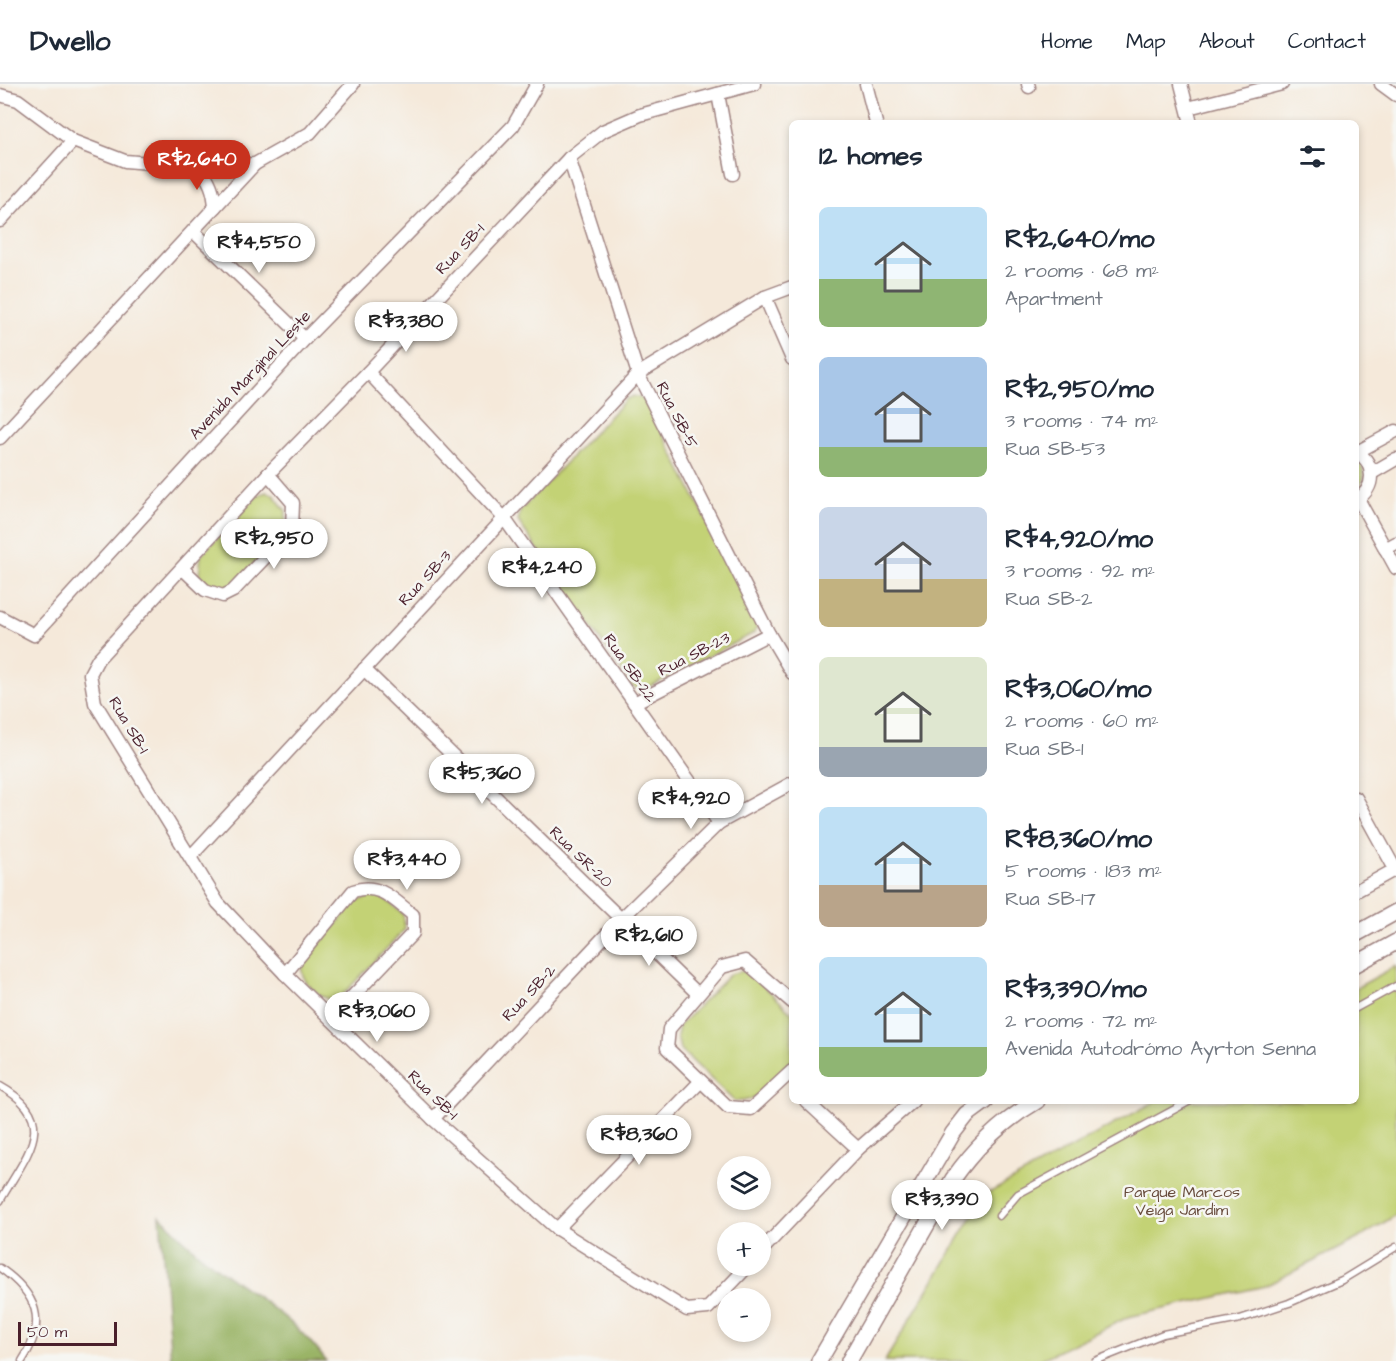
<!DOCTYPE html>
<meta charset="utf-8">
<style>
:root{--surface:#fff;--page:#f6f6f7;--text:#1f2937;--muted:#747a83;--line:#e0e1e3;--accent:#c8321e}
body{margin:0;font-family:"Architects Daughter",sans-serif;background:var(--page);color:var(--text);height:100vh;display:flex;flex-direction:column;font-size:22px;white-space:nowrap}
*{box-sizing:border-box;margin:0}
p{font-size:20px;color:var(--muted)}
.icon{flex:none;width:33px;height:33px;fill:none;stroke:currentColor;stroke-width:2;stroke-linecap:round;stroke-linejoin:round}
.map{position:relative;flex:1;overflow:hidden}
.drawer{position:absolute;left:789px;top:36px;width:570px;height:984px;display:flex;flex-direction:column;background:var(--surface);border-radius:9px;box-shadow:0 3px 9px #0003}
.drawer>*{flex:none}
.buttons{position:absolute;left:717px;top:1072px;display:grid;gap:12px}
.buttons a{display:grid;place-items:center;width:54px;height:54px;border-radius:50%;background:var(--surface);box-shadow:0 3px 9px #0003;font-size:30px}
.scale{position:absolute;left:18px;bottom:15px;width:99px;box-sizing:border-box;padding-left:6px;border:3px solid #4a1f2b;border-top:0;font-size:16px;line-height:21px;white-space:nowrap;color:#4a1f2b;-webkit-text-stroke:4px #f6f6f2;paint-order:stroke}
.price{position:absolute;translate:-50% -51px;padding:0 14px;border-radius:21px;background:#fff;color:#222;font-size:20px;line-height:39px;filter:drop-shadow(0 2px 3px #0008)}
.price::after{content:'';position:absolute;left:50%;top:36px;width:18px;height:14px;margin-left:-9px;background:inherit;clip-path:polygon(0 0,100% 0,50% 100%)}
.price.active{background:var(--accent);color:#fff}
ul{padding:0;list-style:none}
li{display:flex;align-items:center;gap:18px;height:150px;padding:0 30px}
li span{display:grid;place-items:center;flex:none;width:168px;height:120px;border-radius:9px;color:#555}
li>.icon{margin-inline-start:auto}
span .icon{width:72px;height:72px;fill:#fffc;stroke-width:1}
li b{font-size:26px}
h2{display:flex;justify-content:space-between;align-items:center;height:72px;padding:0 30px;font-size:26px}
header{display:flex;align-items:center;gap:36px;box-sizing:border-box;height:84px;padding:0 30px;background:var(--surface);border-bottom:2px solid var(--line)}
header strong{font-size:28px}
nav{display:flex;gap:33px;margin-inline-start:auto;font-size:21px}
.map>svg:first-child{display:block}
</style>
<header>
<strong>Dwello</strong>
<nav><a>Home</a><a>Map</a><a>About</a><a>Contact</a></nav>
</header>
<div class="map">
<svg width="1396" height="1277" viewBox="0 0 1396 1277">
<rect width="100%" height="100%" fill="#f6f6f2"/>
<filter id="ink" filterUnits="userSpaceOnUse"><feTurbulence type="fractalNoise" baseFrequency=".0167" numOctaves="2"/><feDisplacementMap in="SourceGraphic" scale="12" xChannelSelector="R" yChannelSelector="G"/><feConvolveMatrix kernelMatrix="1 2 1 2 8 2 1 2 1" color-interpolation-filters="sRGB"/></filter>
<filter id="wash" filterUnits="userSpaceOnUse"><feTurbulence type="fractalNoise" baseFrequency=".008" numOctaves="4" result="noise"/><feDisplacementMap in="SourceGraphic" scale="24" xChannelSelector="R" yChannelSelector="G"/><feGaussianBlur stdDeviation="1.35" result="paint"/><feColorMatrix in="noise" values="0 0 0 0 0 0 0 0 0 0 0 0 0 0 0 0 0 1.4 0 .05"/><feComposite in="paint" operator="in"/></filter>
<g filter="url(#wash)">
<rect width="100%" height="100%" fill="#f5e9da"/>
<!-- green -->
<g fill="#c3d274" stroke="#867850" stroke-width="1.5">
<polygon points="633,312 645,315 759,539 754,549 643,606 633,603 518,437 520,427 626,315"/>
<polygon points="1356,375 1362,382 1364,394 1356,408"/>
<polygon points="266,408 273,410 286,427 285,447 229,506 211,506 199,490 201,471 258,411"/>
<path d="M374,811L382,812L403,830L405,845L338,916C322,918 299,897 302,881L355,818Z"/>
<polygon points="1396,882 1396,1131 1361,1153 1265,1202 1128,1233 1038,1277 885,1277 985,1111 1156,1017 1356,1017 1356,904"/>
<path d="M747,886L792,929V976C777,992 759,1021 734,1017L680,965L677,952L679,942L730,890Z"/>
</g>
<!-- forest -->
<path fill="#9ab466" stroke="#726a48" stroke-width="1.5" d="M160,1132C175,1147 190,1163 207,1176C249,1209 295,1233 326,1277H171Z"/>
</g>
<g filter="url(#ink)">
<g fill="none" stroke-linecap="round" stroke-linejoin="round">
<defs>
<g id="service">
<polyline points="1356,924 1396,902"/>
<path d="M0,1002C62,1036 26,1071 0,1117"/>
<polyline points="999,1132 1018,1110 1190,1017"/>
<path d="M0,1184C37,1210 48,1237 22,1277"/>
<polyline points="1095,1277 1163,1250 1240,1235 1289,1219 1342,1196 1396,1163"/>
</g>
<g id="minor">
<polyline points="866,0 876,39"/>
<polyline points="1028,0 1029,3"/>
<polyline points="1181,0 1191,39"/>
<polyline points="1381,0 1396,11"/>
<polyline points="718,10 733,90"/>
<polyline points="0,11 18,16 73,57 125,77 199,83 255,80 310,49 353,0"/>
<polyline points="1188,24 1282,0"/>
<polyline points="569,74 638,290 769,550 792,589"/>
<path d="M199,83C210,96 214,107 215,123"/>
<polyline points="0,137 73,57"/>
<polyline points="193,147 305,255"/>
<polyline points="765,213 792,275"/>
<polyline points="368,288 504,434 719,739"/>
<polyline points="0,354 255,80"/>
<path d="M1356,367C1376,380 1376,404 1356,416"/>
<polyline points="1357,368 1396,347"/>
<polyline points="1372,389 1396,375"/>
<polyline points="1358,415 1396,484"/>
<polyline points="1385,465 1396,459"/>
<polyline points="183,485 205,506 223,512 233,507 292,445 293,419 268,390"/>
<polyline points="0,533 34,551 305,255 513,42 537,0"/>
<polyline points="364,585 698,910"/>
<polyline points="634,619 769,550"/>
<polyline points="1356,714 1395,785"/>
<polyline points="191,772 638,290 765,213 792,203"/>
<polyline points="1356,807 1396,785"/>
<path d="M285,890L353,807C379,798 394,816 413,831V849L331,935"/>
<polyline points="792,918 745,877 722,883 669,945 667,964 728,1023 751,1025 792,987"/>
<polyline points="806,1017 858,1065"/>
<polyline points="433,1035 621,835 719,739 792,699"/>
<polyline points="557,1145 700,998"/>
<polyline points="760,1168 858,1065 913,1017"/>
<polyline points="748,1182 708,1224 687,1226 557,1145 433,1035 285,890 218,819 95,619 90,590 98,575 268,390 368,288 569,74 603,47 640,31 754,0"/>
</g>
<g id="tertiary">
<polyline points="1356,850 1396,828"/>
<polyline points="1356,880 1396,858"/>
<polyline points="819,1277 953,1049 967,1031 986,1017"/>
<path d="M849,1277L953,1095C976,1062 1002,1037 1037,1017"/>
</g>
</defs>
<!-- service casing -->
<use href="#service" stroke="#a08482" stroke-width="9"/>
<!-- minor casing -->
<use href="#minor" stroke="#a08482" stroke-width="15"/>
<!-- tertiary casing -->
<use href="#tertiary" stroke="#a08482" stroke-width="18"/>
<!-- service -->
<use href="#service" stroke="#fff" stroke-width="6"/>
<!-- minor -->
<use href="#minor" stroke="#fff" stroke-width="12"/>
<!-- tertiary -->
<use href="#tertiary" stroke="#fff" stroke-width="15"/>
</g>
</g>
<g text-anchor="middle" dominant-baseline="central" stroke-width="5" stroke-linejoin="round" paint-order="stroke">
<!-- street labels -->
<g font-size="16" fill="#4a1f2b" stroke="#f6f6f2">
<text transform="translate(460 165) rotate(-47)">Rua SB-1</text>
<text transform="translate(250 291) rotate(-47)">Avenida Marginal Leste</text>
<text transform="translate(677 331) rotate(63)">Rua SB-5</text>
<text transform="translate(425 494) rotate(-47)">Rua SB-3</text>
<text transform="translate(694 570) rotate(-27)">Rua SB-23</text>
<text transform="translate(630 584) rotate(55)">Rua SB-22</text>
<text transform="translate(129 641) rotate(59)">Rua SB-1</text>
<text transform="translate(581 773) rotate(44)">Rua SR-20</text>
<text transform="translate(529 909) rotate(-47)">Rua SB-2</text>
<text transform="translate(433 1011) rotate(44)">Rua SB-1</text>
</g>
<!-- park labels -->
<g font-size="16" fill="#684c3d" stroke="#f6f6f2">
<text x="1182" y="1108">Parque Marcos<tspan x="1182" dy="18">Veiga Jardim</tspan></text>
</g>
</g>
</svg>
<div class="buttons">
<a><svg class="icon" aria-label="layers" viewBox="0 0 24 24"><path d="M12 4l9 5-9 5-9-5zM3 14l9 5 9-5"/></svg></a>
<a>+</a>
<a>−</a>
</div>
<div class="scale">50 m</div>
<b class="price active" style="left:197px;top:107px">R$2,640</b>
<b class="price" style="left:259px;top:190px">R$4,550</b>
<b class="price" style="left:406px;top:269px">R$3,380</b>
<b class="price" style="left:274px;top:486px">R$2,950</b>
<b class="price" style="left:542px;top:515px">R$4,240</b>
<b class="price" style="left:482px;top:721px">R$5,360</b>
<b class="price" style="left:691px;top:746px">R$4,920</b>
<b class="price" style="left:407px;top:807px">R$3,440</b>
<b class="price" style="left:649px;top:883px">R$2,610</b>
<b class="price" style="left:377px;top:959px">R$3,060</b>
<b class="price" style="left:639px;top:1082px">R$8,360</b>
<b class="price" style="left:942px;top:1147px">R$3,390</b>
<section class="drawer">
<h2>12 homes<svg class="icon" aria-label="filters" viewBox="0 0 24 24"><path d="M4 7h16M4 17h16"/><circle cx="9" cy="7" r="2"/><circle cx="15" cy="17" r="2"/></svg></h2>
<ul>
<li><span style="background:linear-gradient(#bfe0f5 60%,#8fb573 0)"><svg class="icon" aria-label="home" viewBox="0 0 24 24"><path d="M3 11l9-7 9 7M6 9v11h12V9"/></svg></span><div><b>R$2,640/mo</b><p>2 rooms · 68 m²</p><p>Apartment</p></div></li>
<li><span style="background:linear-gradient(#a9c7e8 75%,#8fb573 0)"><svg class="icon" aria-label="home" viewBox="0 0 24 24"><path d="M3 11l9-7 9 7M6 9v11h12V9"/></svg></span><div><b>R$2,950/mo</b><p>3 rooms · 74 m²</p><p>Rua SB-53</p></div></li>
<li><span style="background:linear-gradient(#c9d6e8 60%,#c2b280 0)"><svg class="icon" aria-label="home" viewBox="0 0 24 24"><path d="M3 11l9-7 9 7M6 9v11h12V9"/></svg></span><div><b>R$4,920/mo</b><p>3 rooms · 92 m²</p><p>Rua SB-2</p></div></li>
<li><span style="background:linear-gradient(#dfe7d0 75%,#9aa5b1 0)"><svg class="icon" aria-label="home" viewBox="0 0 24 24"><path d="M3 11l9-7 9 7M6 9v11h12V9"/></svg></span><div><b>R$3,060/mo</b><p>2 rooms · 60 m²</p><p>Rua SB-1</p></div></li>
<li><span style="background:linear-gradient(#bfe0f5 65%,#b9a48a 0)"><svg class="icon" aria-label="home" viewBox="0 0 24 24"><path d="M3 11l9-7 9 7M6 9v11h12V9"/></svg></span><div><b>R$8,360/mo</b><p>5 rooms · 183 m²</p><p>Rua SB-17</p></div></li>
<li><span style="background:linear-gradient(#bfe0f5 75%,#8fb573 0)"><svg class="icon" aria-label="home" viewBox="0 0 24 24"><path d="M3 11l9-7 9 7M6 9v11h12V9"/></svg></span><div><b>R$3,390/mo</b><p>2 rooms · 72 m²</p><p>Avenida Autodrómo Ayrton Senna</p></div></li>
</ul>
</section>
</div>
